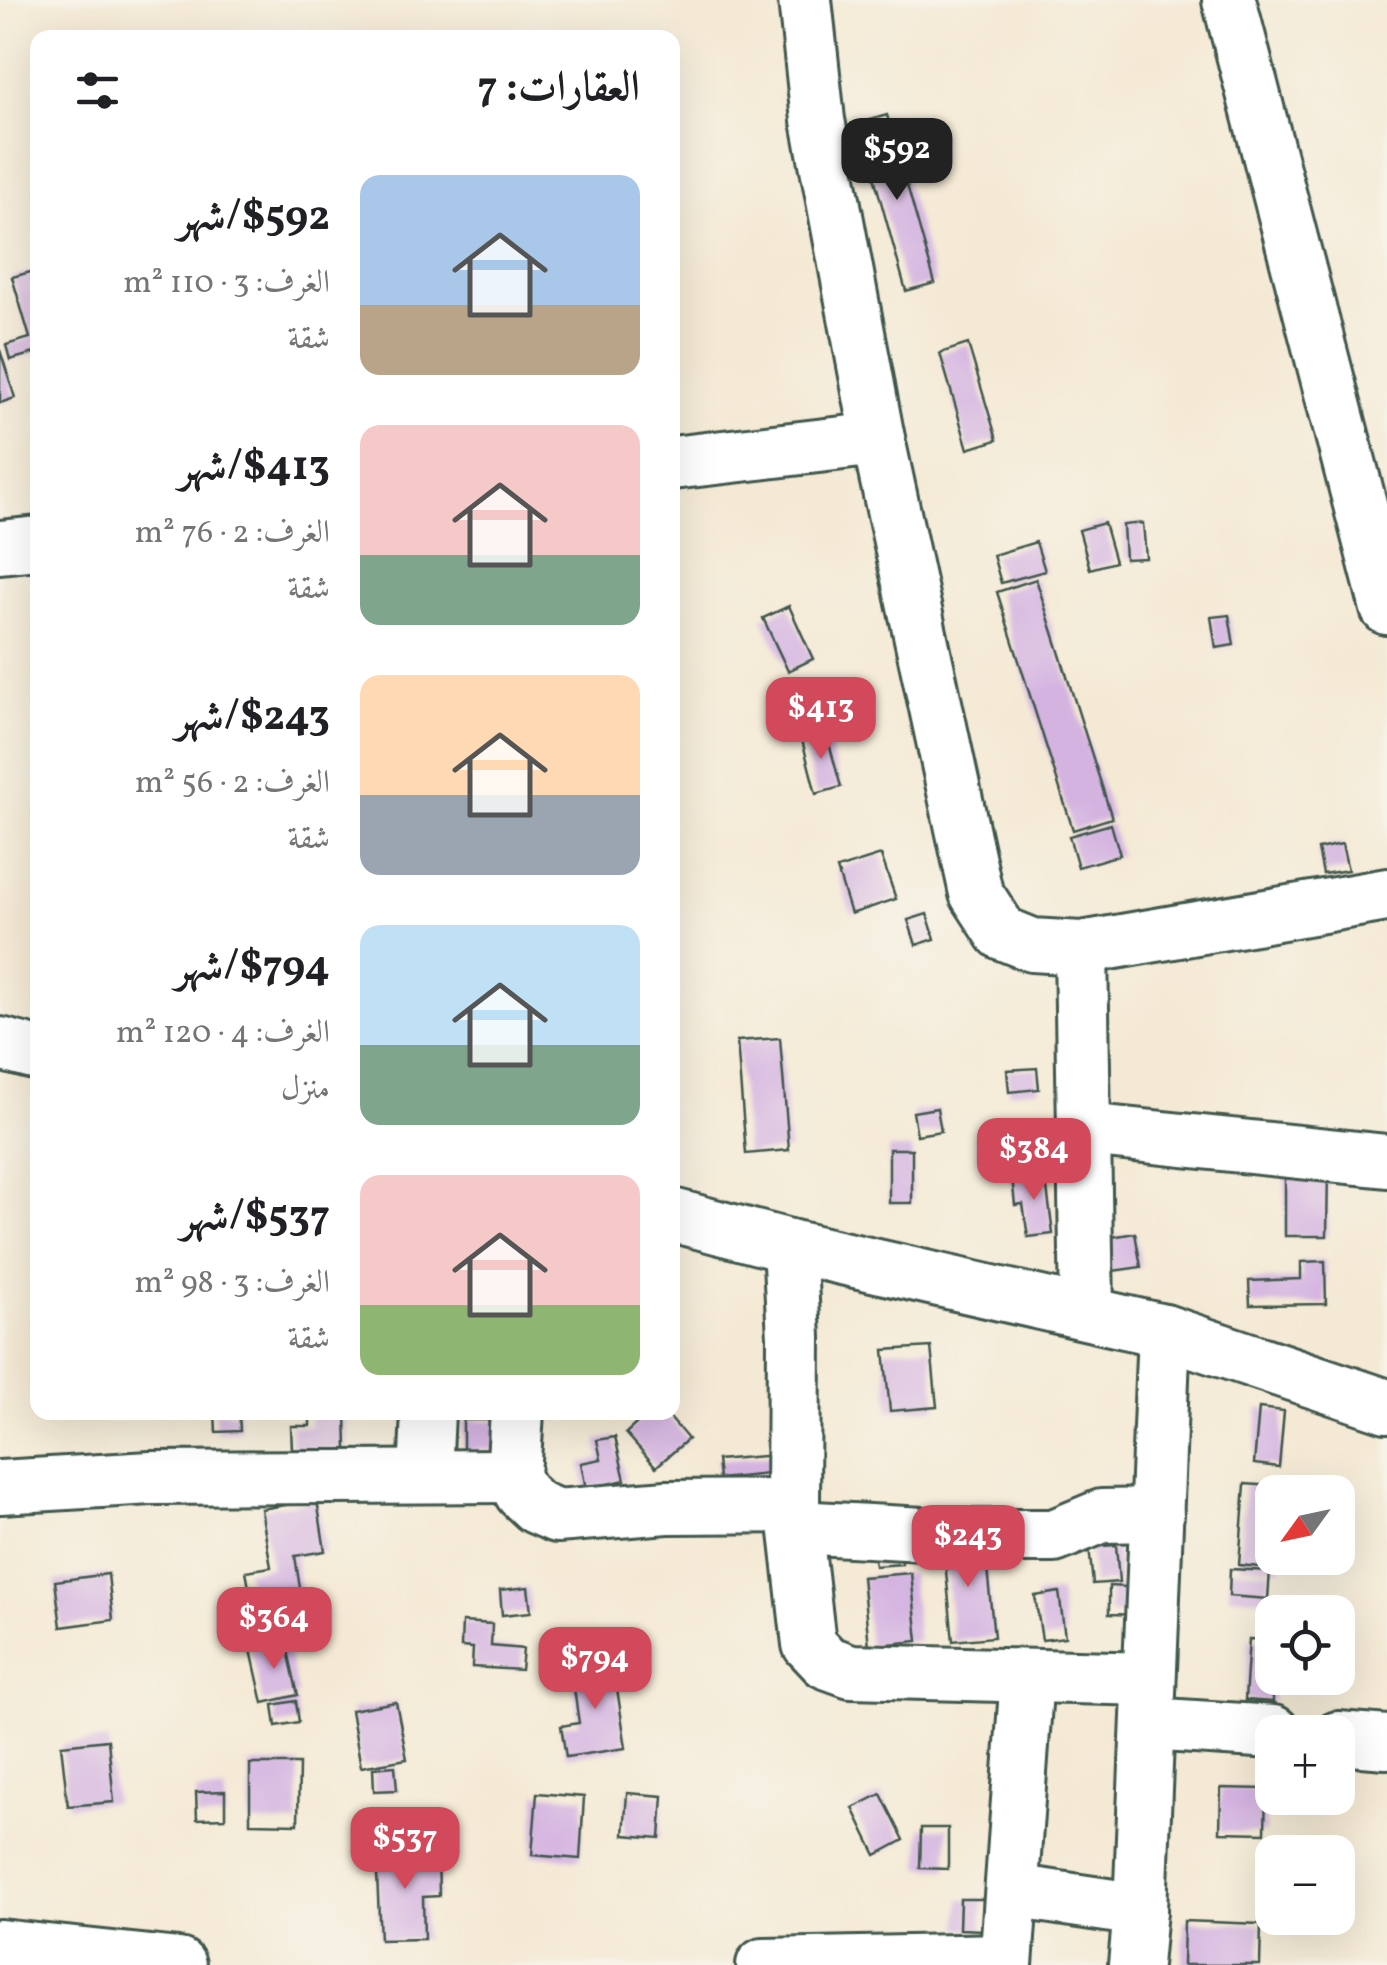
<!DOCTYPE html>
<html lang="ar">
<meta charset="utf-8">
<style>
:root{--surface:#fff;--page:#f6f6f6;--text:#202124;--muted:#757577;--accent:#d1495b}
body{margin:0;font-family:Vollkorn,Amiri,serif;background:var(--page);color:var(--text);direction:rtl;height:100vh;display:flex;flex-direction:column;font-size:38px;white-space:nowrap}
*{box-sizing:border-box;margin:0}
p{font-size:32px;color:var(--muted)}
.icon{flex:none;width:55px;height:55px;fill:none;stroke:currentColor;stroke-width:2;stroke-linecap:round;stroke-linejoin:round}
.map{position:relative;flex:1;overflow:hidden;direction:ltr}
.sheet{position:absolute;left:30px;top:30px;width:650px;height:1390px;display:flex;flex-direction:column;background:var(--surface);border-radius:20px;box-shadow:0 10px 40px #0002;direction:rtl}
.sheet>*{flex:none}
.needle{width:65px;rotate:237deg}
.tools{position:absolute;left:1255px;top:1475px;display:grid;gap:20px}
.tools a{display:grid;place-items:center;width:100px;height:100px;border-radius:20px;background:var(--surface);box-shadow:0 10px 40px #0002;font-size:50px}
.price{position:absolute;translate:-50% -85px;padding:0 22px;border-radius:20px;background:var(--accent);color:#fff;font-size:32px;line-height:65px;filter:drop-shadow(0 2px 5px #0008)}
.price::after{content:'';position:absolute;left:50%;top:60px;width:30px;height:22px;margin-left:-15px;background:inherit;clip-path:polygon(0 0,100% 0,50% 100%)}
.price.current{background:#222;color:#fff}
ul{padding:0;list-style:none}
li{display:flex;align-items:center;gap:30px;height:250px;padding:0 40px}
li span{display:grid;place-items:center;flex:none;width:280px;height:200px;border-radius:20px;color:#555}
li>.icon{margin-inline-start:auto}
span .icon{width:120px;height:120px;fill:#fffc;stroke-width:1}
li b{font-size:42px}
h2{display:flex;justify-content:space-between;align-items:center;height:120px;padding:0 40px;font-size:42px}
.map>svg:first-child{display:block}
</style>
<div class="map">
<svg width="1387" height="1965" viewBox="0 0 1387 1965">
<rect width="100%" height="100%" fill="#f7f3e8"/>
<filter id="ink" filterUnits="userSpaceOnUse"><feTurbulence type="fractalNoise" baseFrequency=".01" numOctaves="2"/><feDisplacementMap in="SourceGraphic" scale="20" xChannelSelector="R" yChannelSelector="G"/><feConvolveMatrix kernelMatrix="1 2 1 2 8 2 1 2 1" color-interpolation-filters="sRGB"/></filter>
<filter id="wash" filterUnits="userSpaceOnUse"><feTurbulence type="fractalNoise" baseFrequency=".0048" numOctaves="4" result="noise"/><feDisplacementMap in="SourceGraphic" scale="40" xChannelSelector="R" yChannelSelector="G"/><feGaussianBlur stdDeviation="2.25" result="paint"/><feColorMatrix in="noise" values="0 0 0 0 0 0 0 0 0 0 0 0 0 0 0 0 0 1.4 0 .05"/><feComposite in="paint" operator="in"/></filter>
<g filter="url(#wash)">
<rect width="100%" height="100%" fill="#f4e9d4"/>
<g id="blocks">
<!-- building -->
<g fill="#d4b3e1">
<polygon points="887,115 935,283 906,291 859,123"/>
<polygon points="38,270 38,352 10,360 6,345 30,338 12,277"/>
<polygon points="968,344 997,440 968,449 940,353"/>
<polygon points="0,350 15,398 0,403"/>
<polygon points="1104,523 1115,562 1090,569 1079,530"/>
<polygon points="1143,523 1146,558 1125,559 1123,525"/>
<polygon points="1036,542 1045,571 1001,583 993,555"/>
<polygon points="1036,579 1112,818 1073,830 997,592"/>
<polygon points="789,606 813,659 788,671 763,618"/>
<polygon points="1229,615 1234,645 1216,648 1211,617"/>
<polygon points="825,729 841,787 816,794 801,736"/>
<polygon points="1111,824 1120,855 1078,867 1069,836"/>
<polygon points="1342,844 1348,870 1323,874 1318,849"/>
<polygon points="881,855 896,899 851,914 837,869"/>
<polygon points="927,914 935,939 916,945 908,920"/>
<polygon points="780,1038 789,1150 746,1154 737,1041"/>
<polygon points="1037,1068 1039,1089 1009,1092 1007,1070"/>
<polygon points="937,1108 941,1131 917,1135 913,1112"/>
<rect x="889" y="1149" width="23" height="54"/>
<polygon points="1285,1167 1328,1167 1327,1236 1285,1236"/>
<polygon points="1045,1173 1053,1234 1028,1237 1023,1204 1015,1205 1012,1177"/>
<polygon points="1135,1233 1141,1267 1105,1272 1100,1239"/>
<polygon points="1325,1261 1326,1304 1250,1305 1249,1281 1301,1279 1301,1262"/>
<polygon points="931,1347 937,1407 890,1411 884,1350"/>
<polygon points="1259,1408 1284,1411 1279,1467 1254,1464"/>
<polygon points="215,1412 239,1412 240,1431 216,1432"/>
<polygon points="310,1412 346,1412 347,1449 292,1450 291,1426 310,1426"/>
<polygon points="649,1412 665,1412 688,1439 656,1467 626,1433"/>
<rect x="463" y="1420" width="36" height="30"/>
<polygon points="615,1437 625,1480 586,1489 581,1463 601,1459 597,1440"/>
<polygon points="776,1455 777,1473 719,1479 717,1460"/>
<polygon points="1245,1484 1288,1487 1287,1492 1272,1492 1272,1558 1282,1558 1281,1569 1239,1565"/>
<polygon points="317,1500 325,1551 295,1556 304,1614 255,1622 246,1571 271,1567 261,1509"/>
<polygon points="984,1539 994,1637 953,1641 943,1542"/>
<polygon points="900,1543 902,1564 875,1566 872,1546"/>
<polygon points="1116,1545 1119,1582 1093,1584 1089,1547"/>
<polygon points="1230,1569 1270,1571 1268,1599 1229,1596"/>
<polygon points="911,1573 918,1641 869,1646 862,1577"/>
<polygon points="108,1574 113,1620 61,1627 55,1581"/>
<polygon points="1109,1586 1141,1588 1141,1615 1109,1614"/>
<polygon points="528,1587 531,1612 502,1615 500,1590"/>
<polygon points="1059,1592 1065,1637 1042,1640 1035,1596"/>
<polygon points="462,1622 492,1624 491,1646 523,1649 521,1670 472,1667 473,1648 461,1647"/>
<polygon points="1249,1639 1272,1640 1273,1702 1245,1700"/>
<polygon points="286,1642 298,1695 263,1703 251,1650"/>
<polygon points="613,1662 626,1748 566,1757 561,1726 579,1723 571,1668"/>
<polygon points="296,1701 299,1722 276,1726 273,1705"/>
<polygon points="396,1702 407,1759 361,1767 351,1710"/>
<polygon points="108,1740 114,1802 68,1806 61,1745"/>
<polygon points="250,1764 299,1764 298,1824 250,1823"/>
<polygon points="395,1766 397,1790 374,1791 373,1768"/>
<polygon points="1221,1788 1266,1789 1265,1833 1220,1832"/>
<polygon points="225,1791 225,1818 197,1819 196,1792"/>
<polygon points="537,1793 584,1797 580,1859 532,1855"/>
<polygon points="627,1793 663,1796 660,1838 624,1835"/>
<polygon points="881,1794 904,1840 876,1855 853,1808"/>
<polygon points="921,1828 948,1828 948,1869 920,1868"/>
<polygon points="438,1850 439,1896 423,1897 424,1939 380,1940 376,1852"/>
<polygon points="960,1899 983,1899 983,1930 959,1929"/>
<polygon points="1184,1921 1261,1924 1260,1965 1183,1965"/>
</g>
</g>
</g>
<g filter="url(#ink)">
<use href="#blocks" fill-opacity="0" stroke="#3f574c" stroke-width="2.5"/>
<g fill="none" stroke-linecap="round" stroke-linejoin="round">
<defs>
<g id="minor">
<polyline points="805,0 818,120 878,439 976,893 1002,933 1032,945 1081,948 1387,895"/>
<polyline points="1229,0 1387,608"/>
<polyline points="672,463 878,439"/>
<polyline points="0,547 38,543"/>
<polyline points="1081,948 1087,1313"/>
<polyline points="0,1044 38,1054"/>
<polyline points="1086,1130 1387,1161"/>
<polyline points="672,1215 789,1246 1164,1331 1387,1406"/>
<polyline points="789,1246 794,1337 793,1506 809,1644 826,1662 851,1671 1149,1679"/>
<polyline points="517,1412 513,1476 521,1493 536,1507 557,1516 667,1507 793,1506"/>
<polyline points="425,1476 428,1412"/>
<polyline points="0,1487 151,1478 513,1476"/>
<polyline points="796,1527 960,1536 1054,1536 1102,1516 1157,1515"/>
<polyline points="1148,1724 1273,1732"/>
<polyline points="1338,1738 1387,1742"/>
<polyline points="1012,1891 1140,1910"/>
<polyline points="0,1946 179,1965"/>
<polyline points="763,1965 1006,1960"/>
<polyline points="1006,1965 1027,1676"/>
<polyline points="1135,1965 1140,1910 1164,1331"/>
</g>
</defs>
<!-- minor casing -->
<use href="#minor" stroke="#3f574c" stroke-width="58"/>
<!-- minor -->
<use href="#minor" stroke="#fff" stroke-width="52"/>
</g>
</g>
</svg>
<div class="tools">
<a><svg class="needle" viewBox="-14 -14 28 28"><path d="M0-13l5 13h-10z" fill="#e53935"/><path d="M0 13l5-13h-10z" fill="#757577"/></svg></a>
<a><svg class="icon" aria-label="locate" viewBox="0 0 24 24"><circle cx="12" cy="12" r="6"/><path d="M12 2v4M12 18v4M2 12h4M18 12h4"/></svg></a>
<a>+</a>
<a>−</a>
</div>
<b class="price current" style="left:897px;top:203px">$592</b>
<b class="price" style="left:821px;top:762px">$413</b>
<b class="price" style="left:1034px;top:1203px">$384</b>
<b class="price" style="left:968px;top:1590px">$243</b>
<b class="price" style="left:274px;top:1672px">$364</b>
<b class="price" style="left:595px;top:1712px">$794</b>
<b class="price" style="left:405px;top:1892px">$537</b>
<section class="sheet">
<h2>العقارات: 7<svg class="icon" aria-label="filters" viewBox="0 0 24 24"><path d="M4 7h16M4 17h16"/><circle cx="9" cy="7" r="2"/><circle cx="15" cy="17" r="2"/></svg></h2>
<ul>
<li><span style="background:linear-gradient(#a9c7e8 65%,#b9a48a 0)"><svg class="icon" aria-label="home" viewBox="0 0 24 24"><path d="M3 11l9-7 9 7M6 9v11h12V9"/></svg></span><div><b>$592/شهر</b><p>الغرف: 3 · 110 m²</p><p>شقة</p></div></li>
<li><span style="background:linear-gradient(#f6c9c9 65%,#7fa58c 0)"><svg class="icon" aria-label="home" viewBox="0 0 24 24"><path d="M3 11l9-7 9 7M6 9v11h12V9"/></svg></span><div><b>$413/شهر</b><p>الغرف: 2 · 76 m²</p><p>شقة</p></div></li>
<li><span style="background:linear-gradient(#ffd9b3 60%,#9aa5b1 0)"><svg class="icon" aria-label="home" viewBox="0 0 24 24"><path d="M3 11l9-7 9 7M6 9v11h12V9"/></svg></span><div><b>$243/شهر</b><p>الغرف: 2 · 56 m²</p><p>شقة</p></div></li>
<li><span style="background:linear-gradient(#bfe0f5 60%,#7fa58c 0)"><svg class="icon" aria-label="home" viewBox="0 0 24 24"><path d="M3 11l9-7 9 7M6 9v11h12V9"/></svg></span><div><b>$794/شهر</b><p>الغرف: 4 · 120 m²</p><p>منزل</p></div></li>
<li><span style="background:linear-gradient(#f6c9c9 65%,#8fb573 0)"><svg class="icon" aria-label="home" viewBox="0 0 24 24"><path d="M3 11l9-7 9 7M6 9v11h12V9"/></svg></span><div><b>$537/شهر</b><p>الغرف: 3 · 98 m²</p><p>شقة</p></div></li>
</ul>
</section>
</div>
